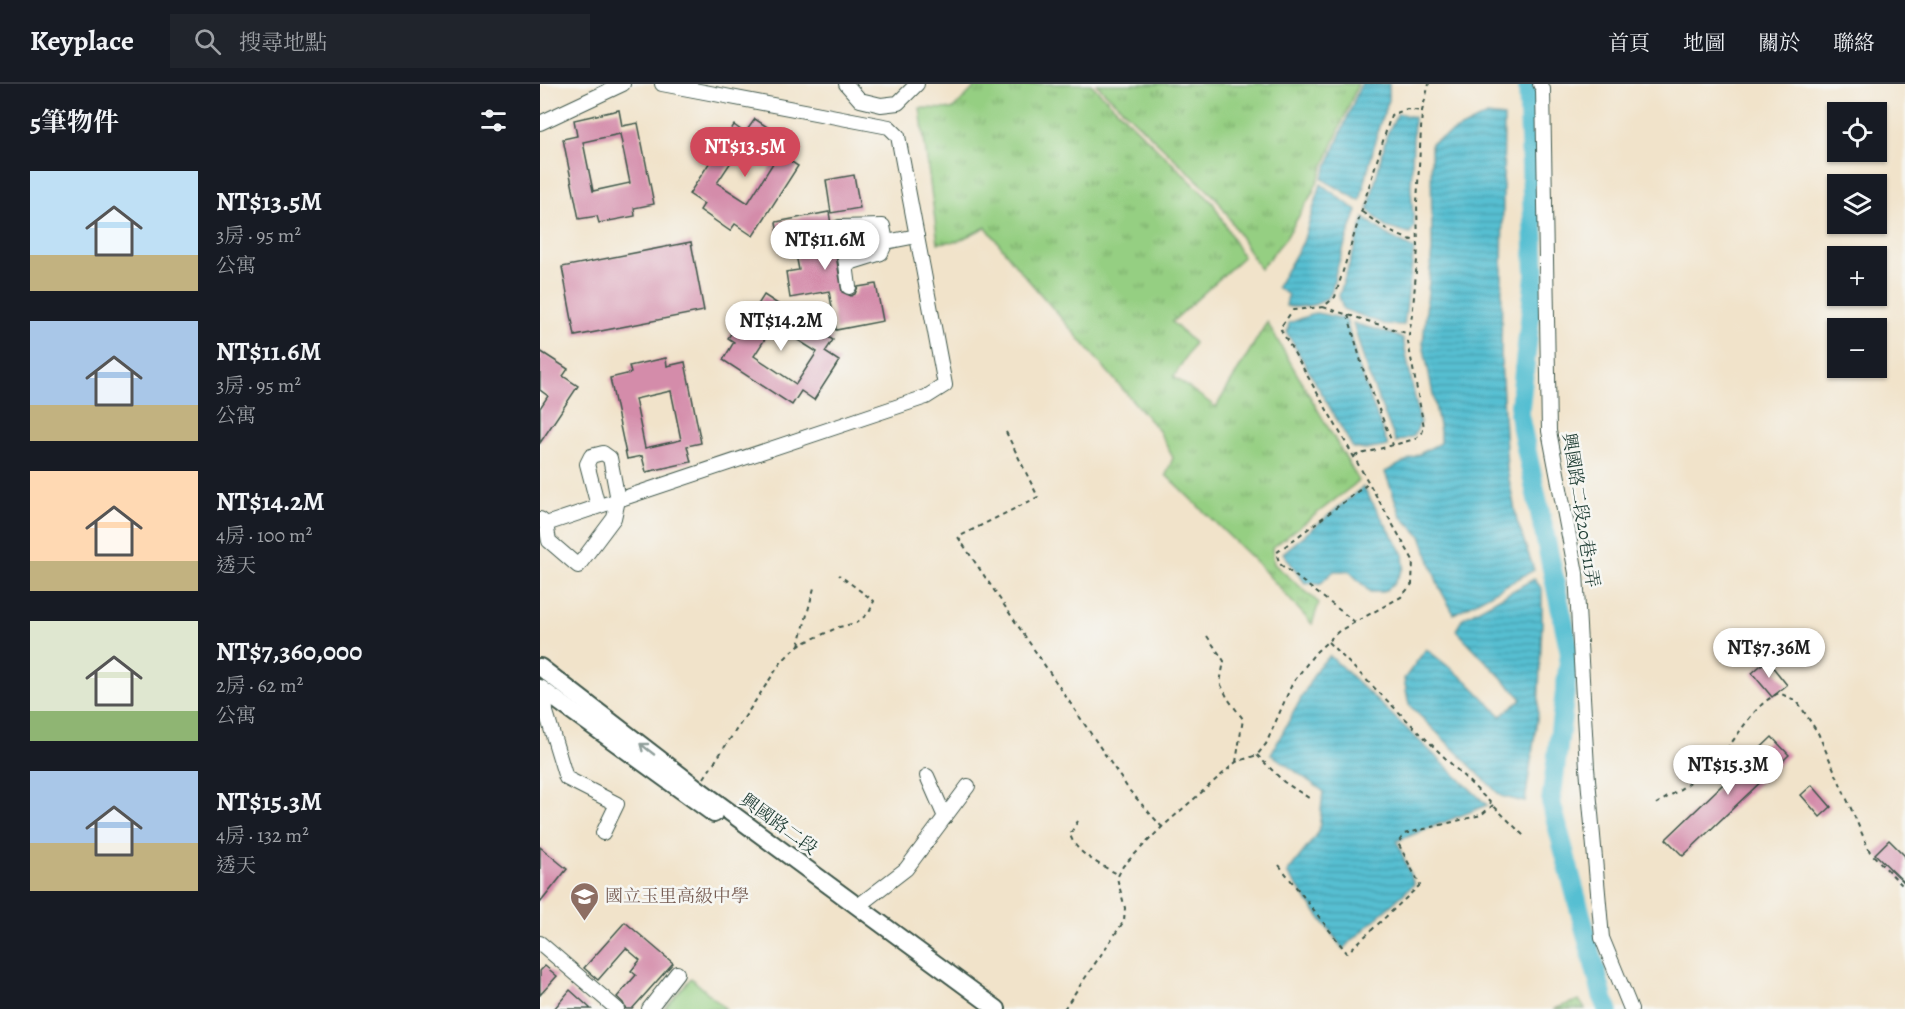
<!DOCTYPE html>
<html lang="zh-TW">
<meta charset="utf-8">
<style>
:root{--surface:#171b24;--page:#20242c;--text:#f1f3f6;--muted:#9ea1a6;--line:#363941;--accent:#d1495b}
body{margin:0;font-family:Alegreya,"Noto Serif TC",serif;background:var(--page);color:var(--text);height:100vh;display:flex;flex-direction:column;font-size:22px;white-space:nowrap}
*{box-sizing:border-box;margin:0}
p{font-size:20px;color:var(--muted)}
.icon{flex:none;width:33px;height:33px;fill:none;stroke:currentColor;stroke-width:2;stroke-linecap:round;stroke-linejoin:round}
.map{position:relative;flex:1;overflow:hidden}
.drawer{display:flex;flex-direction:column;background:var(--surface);width:540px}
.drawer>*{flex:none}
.controls{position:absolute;left:1287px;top:18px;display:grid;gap:12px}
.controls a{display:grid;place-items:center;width:60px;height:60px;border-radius:0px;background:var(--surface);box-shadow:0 2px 4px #0004;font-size:30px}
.price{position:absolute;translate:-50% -51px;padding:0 14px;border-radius:21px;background:#fff;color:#222;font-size:20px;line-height:39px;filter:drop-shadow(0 2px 3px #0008)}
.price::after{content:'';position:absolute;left:50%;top:36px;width:18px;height:14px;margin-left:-9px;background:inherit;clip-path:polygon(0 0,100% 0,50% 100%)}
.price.active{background:var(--accent);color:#fff}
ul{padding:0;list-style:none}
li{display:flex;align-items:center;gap:18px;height:150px;padding:0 30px}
li span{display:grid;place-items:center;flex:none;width:168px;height:120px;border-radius:0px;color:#555}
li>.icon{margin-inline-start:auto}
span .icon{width:72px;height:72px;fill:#fffc;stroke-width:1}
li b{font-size:26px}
h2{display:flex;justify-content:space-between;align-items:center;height:72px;padding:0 30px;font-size:26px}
header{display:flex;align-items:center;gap:36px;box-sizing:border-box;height:84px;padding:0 30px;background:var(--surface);border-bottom:2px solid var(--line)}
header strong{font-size:28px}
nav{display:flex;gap:33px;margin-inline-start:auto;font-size:21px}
.search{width:420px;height:54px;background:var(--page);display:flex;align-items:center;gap:15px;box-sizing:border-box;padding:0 21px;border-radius:0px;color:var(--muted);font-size:22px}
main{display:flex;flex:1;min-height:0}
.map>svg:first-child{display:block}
</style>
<header>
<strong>Keyplace</strong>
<div class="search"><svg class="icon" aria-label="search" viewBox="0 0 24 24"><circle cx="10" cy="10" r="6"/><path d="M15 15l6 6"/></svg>搜尋地點</div>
<nav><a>首頁</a><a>地圖</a><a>關於</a><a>聯絡</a></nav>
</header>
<main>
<section class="drawer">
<h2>5筆物件<svg class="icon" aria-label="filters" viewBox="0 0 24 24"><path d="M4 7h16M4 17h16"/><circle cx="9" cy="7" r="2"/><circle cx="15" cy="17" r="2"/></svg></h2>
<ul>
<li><span style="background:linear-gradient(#bfe0f5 70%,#c2b280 0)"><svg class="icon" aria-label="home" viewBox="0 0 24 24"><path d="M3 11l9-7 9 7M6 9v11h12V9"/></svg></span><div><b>NT$13.5M</b><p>3房 · 95 m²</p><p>公寓</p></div></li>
<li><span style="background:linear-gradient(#a9c7e8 70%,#c2b280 0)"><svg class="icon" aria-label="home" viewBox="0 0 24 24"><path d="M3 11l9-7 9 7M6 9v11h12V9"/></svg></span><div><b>NT$11.6M</b><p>3房 · 95 m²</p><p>公寓</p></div></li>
<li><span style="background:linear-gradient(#ffd9b3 75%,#c2b280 0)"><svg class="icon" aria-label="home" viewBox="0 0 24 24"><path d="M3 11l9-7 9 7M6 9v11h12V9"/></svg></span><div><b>NT$14.2M</b><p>4房 · 100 m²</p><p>透天</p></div></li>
<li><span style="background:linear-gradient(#dfe7d0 75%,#8fb573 0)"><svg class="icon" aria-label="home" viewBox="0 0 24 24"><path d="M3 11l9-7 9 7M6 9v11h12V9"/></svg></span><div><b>NT$7,360,000</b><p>2房 · 62 m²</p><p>公寓</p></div></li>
<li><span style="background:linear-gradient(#a9c7e8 60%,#c2b280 0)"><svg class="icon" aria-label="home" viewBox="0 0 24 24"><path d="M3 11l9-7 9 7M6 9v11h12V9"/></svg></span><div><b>NT$15.3M</b><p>4房 · 132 m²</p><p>透天</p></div></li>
</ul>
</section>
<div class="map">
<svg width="1365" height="925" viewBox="0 0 1365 925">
<defs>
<pattern id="grass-tufts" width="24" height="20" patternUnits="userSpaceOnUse" patternTransform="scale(1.5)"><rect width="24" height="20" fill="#95cf82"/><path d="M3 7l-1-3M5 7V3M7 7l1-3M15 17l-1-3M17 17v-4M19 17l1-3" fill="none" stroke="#79a96b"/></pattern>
<pattern id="water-rules" width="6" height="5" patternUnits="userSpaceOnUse" patternTransform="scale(1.5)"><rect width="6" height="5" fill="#56bfd2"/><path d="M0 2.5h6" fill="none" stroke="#479cab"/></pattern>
</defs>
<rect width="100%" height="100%" fill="#f6f6f2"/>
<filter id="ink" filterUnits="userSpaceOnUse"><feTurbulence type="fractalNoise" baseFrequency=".0167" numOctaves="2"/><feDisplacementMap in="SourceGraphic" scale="12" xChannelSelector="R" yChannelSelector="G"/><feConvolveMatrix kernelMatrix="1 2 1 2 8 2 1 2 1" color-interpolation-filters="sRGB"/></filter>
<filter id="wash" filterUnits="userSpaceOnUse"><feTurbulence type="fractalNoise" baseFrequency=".008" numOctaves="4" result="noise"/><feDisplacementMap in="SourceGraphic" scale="24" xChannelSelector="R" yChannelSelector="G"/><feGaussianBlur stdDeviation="1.35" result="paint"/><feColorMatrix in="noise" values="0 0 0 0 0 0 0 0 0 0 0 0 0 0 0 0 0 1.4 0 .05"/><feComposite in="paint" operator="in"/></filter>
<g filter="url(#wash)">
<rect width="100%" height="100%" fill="#f1e3ca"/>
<!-- grass -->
<g fill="url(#grass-tufts)" stroke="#5a865b" stroke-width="1.5">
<polygon points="438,0 551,0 673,119 703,173 632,238 654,259 634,293 676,323 727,238 819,397 732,464 734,480 779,519 772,540 719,481 626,391 633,374 619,347 477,183 446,143 418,157 398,159 380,24 413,25"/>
<polygon points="556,0 818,0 773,108 746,154 720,185 678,116"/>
<polygon points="1039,916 1045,925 1014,925"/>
</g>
<!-- park -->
<polygon fill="#95cf82" stroke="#5a865b" stroke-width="1.5" points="151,894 186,925 124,925"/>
<!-- water -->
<g fill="url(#water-rules)" stroke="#3a7e83" stroke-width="1.5">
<polygon points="821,0 849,0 849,16 840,39 820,117 782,95"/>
<polygon points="858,29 874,33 871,105 874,143 870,150 846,143 828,126 847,50"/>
<polygon points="947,31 964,33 961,275 967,385 977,437 994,486 914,530 899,503 881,452 861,432 845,388 900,359 900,347 883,259 892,166 891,59"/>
<path d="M781,100L817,127C810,146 803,165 797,184C794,192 794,204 790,211C782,222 757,225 746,222L748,211L737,203L763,158Z"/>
<polygon points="824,134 851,153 874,165 864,241 844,240 803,225 799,212"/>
<polygon points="776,229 806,235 817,278 848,362 825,366 813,364 747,249 749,239"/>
<polygon points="813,239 852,250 863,255 880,339 874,352 856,358 827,287"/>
<polygon points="823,403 863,469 864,483 854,500 843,508 830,508 809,487 794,487 780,500 765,499 743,469"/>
<polygon points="994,495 1002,505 1002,538 998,629 985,718 961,712 869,621 864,595 886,565 927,597 961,632 982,615 916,546 923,534"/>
<polygon points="790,572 947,721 857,757 874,800 803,865 747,789 779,748 783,707 731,670 778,583"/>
</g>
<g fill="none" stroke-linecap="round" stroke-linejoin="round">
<!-- river -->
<polyline stroke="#56bfd2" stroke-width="20" points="988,0 995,191 979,331 1030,569 1011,718 1064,918 1068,925"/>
</g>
<g id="blocks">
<!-- building -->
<g fill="#d48caa" fill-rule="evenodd">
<path d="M79,26L82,42L98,39L114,120L94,124L95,132L59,139L57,132L39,135L23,55L37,52L34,36ZM80,50L90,99L53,107L43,58Z"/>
<path d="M215,35L253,60L244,73L258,82L213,152L195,140L190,147L160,126L164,120L149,110L194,41L205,49ZM205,57L235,76L208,119L177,99Z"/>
<polygon points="314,91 320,124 291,129 286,96"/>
<polygon points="289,128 302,208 311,212 315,210 318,203 336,200 343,237 296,246 289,207 250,214 246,188 259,186 254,160 240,163 236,138"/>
<polygon points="151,158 164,227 35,252 22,183"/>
<path d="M224,211L293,256L285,268L299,277L274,316L261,307L252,321L183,276L194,258L188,254L208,223L214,227ZM234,241L277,268L256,300L214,272Z"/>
<polygon points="0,267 28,285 23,292 38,302 0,359 0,324 8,312 0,306"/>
<path d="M126,274L127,282L145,278L161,359L147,362L151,378L106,388L102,372L87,375L70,294L91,289L89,282ZM131,307L141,356L105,364L95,315Z"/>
<polygon points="1227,576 1247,601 1232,613 1212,589"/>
<polygon points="1232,653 1249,671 1143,772 1126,755"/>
<polygon points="1272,701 1291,723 1280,733 1261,711"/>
<polygon points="1349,756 1365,772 1365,799 1335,770"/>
<polygon points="0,763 27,785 0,819"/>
<polygon points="85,838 133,879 92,925 86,925 83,919 77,913 96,891 91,887 100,876 86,864 58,896 44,884"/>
<polygon points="5,882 17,892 0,911 0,887"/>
<polygon points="30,906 51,925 14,925"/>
</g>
</g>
</g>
<g filter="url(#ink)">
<use href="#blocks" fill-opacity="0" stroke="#3e564a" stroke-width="1.5"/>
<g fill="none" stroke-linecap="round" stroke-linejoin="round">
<defs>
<g id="minor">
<polyline points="306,0 320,16 341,21 358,19 377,0"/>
<polyline points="1000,0 1003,5 1009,347 1036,489 1047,684 1062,854 1091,925"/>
<polyline points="0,39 83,0"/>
<polyline points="346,158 341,169 306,180 299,143 343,142 346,158 377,152"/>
<polyline points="306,180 309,203"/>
<polyline points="0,435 6,440 386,313 405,301 358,52 349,43 122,0"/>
<polyline points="6,440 9,457 38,482 74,434 78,416 70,374 63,369 51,372 47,380 58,422"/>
<polyline points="5,607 6,628 26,694 77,720 63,749"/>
<polyline points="387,692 405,733"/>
<polyline points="318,822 366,785 428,702"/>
<polyline points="0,859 77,925"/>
<polyline points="109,925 137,889"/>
</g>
<g id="major">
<polyline points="0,583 157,704 457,925"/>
<polyline points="0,604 174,730"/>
</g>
</defs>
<!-- minor casing -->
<use href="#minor" stroke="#3e564a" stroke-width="16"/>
<!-- major casing -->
<use href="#major" stroke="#3e564a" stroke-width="20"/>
<!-- path -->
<g stroke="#3e564a" stroke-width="2" stroke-dasharray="4.5 4.5" stroke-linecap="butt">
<path d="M822,128C840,141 855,153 877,157"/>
<polyline points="783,223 869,250"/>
<polyline points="808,231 823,285 853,361"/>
<polyline points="466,348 498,413 418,453 589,706 622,743"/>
<polyline points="814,372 875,355 882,349 884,343 868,258 873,224 878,164 877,119 882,27 889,0"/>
<polyline points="815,538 740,480 736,469 829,399"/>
<polyline points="667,552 684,577 680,599 688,615 703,635 696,678"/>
<polyline points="788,558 986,754"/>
<polyline points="259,561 275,500"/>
<polyline points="717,671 744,698 772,716"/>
<polyline points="164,694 242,577 259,561 299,543 316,539 329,529 334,517 299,491"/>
<path d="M1116,720C1139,707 1164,690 1183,669C1202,648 1213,621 1239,609L1257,617L1278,649L1330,768L1365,804"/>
<path d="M538,737L530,750C535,770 562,781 579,791"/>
<polyline points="739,781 807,869 880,801 858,759 864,750 941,731 953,721"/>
<polyline points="524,925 584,837 585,824 577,794 583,782 622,743 696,678 717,671 726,660 752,600 775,569 799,547 861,513 872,500 873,476 740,244 753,226 783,223 795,213 851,31 867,25 882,27"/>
</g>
<!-- minor -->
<use href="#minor" stroke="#fff" stroke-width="14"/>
<!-- major -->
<use href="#major" stroke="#fff" stroke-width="16"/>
</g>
<!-- one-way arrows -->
<defs><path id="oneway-shaft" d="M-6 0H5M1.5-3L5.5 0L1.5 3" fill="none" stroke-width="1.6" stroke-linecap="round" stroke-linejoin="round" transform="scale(1.5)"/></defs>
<use stroke="#8f9e9a" href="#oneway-shaft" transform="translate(107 665) rotate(-142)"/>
</g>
<!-- icons -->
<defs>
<symbol id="school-pin" viewBox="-11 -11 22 30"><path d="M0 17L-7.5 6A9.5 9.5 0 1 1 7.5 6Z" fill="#8d6e63" stroke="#f6f6f2"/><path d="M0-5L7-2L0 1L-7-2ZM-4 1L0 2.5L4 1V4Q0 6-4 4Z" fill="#fff"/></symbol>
</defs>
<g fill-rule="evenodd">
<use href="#school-pin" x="28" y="796" width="33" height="45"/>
</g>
<g text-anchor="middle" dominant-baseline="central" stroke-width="5" stroke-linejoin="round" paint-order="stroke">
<!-- street labels -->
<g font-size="18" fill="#1f3d34" stroke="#f6f6f2">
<text transform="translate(1041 426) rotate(81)">興國路二段20巷11弄</text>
<text transform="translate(239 740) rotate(36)">興國路二段</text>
</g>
<!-- education labels -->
<g font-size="18" fill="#785e54" stroke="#f6f6f2" text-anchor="start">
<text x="65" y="812">國立玉里高級中學</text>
</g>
</g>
</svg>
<div class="controls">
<a><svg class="icon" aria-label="locate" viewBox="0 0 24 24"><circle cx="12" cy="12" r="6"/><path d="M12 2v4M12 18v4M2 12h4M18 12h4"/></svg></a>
<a><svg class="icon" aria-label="layers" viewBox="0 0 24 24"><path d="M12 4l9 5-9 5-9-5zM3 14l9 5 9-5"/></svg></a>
<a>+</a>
<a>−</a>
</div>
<b class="price active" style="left:205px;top:94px">NT$13.5M</b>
<b class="price" style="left:285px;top:187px">NT$11.6M</b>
<b class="price" style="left:241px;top:268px">NT$14.2M</b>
<b class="price" style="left:1229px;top:595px">NT$7.36M</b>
<b class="price" style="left:1188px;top:712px">NT$15.3M</b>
</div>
</main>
